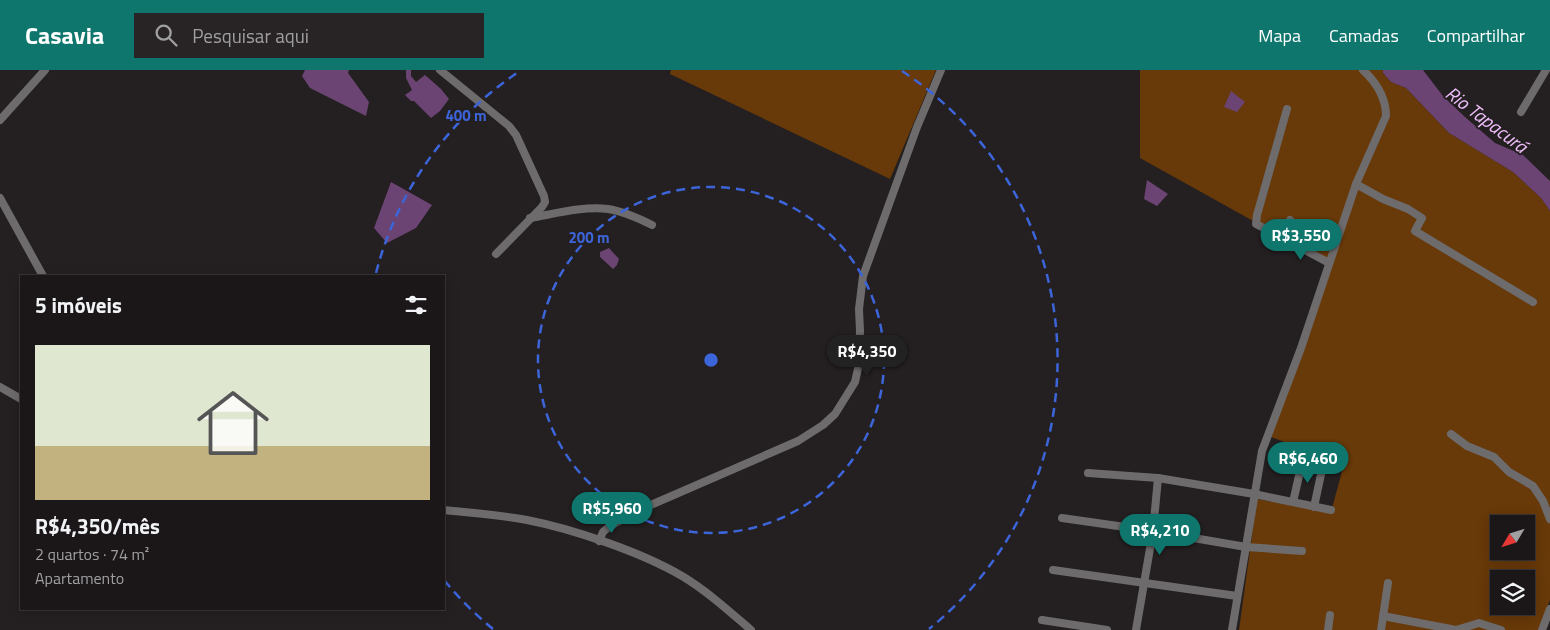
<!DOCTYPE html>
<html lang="pt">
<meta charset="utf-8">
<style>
:root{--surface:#1b1718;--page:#282425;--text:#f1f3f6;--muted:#a09fa2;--line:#393637;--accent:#0f766e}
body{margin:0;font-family:"Titillium Web",sans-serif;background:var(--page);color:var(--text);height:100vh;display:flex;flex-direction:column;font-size:19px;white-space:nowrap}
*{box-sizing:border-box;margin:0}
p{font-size:16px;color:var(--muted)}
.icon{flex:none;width:28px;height:28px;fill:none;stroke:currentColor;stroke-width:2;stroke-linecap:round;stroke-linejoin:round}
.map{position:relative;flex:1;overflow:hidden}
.panel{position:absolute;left:20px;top:205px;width:425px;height:335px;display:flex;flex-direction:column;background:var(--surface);border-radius:0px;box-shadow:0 2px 12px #0003,0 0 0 1px var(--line)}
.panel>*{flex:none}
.needle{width:32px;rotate:232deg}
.controls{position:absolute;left:1490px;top:445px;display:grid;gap:10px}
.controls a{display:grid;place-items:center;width:45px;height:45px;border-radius:0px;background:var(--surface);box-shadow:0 2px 12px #0003,0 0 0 1px var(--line);font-size:25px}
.price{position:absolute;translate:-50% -42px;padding:0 11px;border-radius:18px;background:var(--accent);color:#fff;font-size:16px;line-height:32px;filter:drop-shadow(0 1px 2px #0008)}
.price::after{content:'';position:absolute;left:50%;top:30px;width:15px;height:11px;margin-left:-8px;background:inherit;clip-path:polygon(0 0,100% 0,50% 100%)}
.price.current{background:#222;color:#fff}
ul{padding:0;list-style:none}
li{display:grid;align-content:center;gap:10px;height:265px;padding:0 15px}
li span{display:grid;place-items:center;height:155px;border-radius:0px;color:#555}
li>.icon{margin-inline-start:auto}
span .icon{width:90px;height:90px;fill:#fffc;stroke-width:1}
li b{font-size:21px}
h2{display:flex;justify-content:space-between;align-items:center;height:60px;padding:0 15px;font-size:21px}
header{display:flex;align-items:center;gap:30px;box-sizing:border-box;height:70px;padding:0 25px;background:var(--accent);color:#fff}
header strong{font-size:24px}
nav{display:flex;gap:28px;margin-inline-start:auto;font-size:18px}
.search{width:350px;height:45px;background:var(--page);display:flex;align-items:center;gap:12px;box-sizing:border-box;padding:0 18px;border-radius:0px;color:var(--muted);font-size:19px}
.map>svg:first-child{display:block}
</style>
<header>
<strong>Casavia</strong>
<div class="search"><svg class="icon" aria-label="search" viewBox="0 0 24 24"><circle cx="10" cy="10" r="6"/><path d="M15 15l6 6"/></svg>Pesquisar aqui</div>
<nav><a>Mapa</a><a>Camadas</a><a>Compartilhar</a></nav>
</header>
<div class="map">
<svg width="1550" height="560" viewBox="0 0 1550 560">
<rect width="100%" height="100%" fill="#241f20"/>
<!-- green -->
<g fill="#683909" fill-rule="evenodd">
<polygon points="671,0 936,0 890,109 670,4"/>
<path d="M1140,0H1383V3L1391,12L1406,18L1449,63L1513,102L1541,128L1550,141V530L1538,560H1239L1257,429L1331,442L1344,394L1271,367L1332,195L1140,88ZM1499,454H1526V481H1499ZM1499,509H1526V536H1499Z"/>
</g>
<!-- water -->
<g fill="#6b4474">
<polygon points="305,0 349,0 348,3 369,32 366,46 310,18 302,6"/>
<polygon points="406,0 411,0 411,6 416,12 425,5 441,19 449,29 440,41 431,48 414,31 411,31 405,25 412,20 406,8"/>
<polygon points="1383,0 1423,0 1443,26 1465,47 1495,73 1523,85 1550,111 1550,141 1541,128 1513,102 1449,63 1406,18 1391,12 1383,3"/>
<polygon points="1231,21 1245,32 1237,42 1224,37"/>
<polygon points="1147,110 1168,124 1157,136 1144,129"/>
<polygon points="391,112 432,135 416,158 387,173 374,158"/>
<polygon points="609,178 619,189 617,195 613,199 600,187 600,182"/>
</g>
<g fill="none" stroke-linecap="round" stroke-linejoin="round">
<!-- minor -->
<g stroke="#6d6b6c" stroke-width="8">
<polyline points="440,0 509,56 516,65 544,126 545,132 542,137 496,184"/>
<polyline points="1287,39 1257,145 1256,154 1283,168 1290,150"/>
<polyline points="1521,42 1546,0"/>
<polyline points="0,50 45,0"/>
<polyline points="1356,114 1383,129 1408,139 1422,148 1415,161 1533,232"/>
<polyline points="0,128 43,206"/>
<path d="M530,148C554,144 582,136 608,139C623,141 638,148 652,155"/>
<polyline points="1283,168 1329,193"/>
<polyline points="0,317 21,329"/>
<polyline points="1451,364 1467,376 1494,387 1509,402 1533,416 1543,431 1550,449"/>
<polyline points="1088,403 1158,408 1254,424 1331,440"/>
<polyline points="1293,432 1304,384"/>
<polyline points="1314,437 1323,395"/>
<path d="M444,440C471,443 500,445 527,450C573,459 641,482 682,506C707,521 729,541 751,560"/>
<polyline points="1062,448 1153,461 1246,477 1302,481"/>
<polyline points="599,471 603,462 610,456 637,441 798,371 823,355 835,344 855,312 859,294 860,261 859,239 863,206 917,57 941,0"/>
<polyline points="1053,500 1237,526"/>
<polyline points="1383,546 1456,560 1479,553 1501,560"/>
<polyline points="1042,550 1107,560"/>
<polyline points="1136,560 1153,461 1158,408"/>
<path d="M1232,560L1262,381L1301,278L1356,114L1386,46C1386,27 1377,13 1363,0"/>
<polyline points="1328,560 1330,545"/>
<polyline points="1381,560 1388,513"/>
<polyline points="1542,560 1550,539"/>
</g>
</g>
<!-- distance rings -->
<g fill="none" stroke="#3c65da" stroke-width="2.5" stroke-dasharray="9 6">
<circle cx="711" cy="290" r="173"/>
<path d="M493 559A346 346 0 0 1 444 510M376 203A346 346 0 0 1 520 1M902 1A346 346 0 0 1 929 559"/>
</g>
<g text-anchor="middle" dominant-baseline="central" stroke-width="4" stroke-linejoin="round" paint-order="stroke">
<!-- water labels -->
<g font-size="19" font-style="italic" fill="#f0c0fc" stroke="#241f20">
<text transform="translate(1487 49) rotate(37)">Rio Tapacurá</text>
</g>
</g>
<circle cx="711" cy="290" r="8" fill="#3c65da" stroke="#241f20" stroke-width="2.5"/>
<g font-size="15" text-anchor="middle" font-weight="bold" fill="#3c65da" stroke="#241f20" stroke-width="4" stroke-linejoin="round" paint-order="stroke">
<text x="466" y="51">400 m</text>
<text x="589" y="173">200 m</text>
</g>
</svg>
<div class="controls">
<a><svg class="needle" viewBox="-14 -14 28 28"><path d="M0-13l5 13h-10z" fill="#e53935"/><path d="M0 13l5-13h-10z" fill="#a09fa2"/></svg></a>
<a><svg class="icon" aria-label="layers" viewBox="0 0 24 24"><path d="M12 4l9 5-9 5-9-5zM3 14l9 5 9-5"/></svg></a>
</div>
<b class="price" style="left:1301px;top:191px">R$3,550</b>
<b class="price current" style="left:867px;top:307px">R$4,350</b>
<b class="price" style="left:1308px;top:414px">R$6,460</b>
<b class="price" style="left:612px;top:464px">R$5,960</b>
<b class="price" style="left:1160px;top:486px">R$4,210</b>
<section class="panel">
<h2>5 imóveis<svg class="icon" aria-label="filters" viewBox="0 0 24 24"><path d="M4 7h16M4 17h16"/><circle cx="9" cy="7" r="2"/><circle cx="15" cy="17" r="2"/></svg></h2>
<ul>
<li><span style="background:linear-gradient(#dfe7d0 65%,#c2b280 0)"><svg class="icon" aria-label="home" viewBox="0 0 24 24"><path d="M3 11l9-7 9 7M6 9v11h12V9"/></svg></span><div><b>R$4,350/mês</b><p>2 quartos · 74 m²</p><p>Apartamento</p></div></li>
</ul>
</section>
</div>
